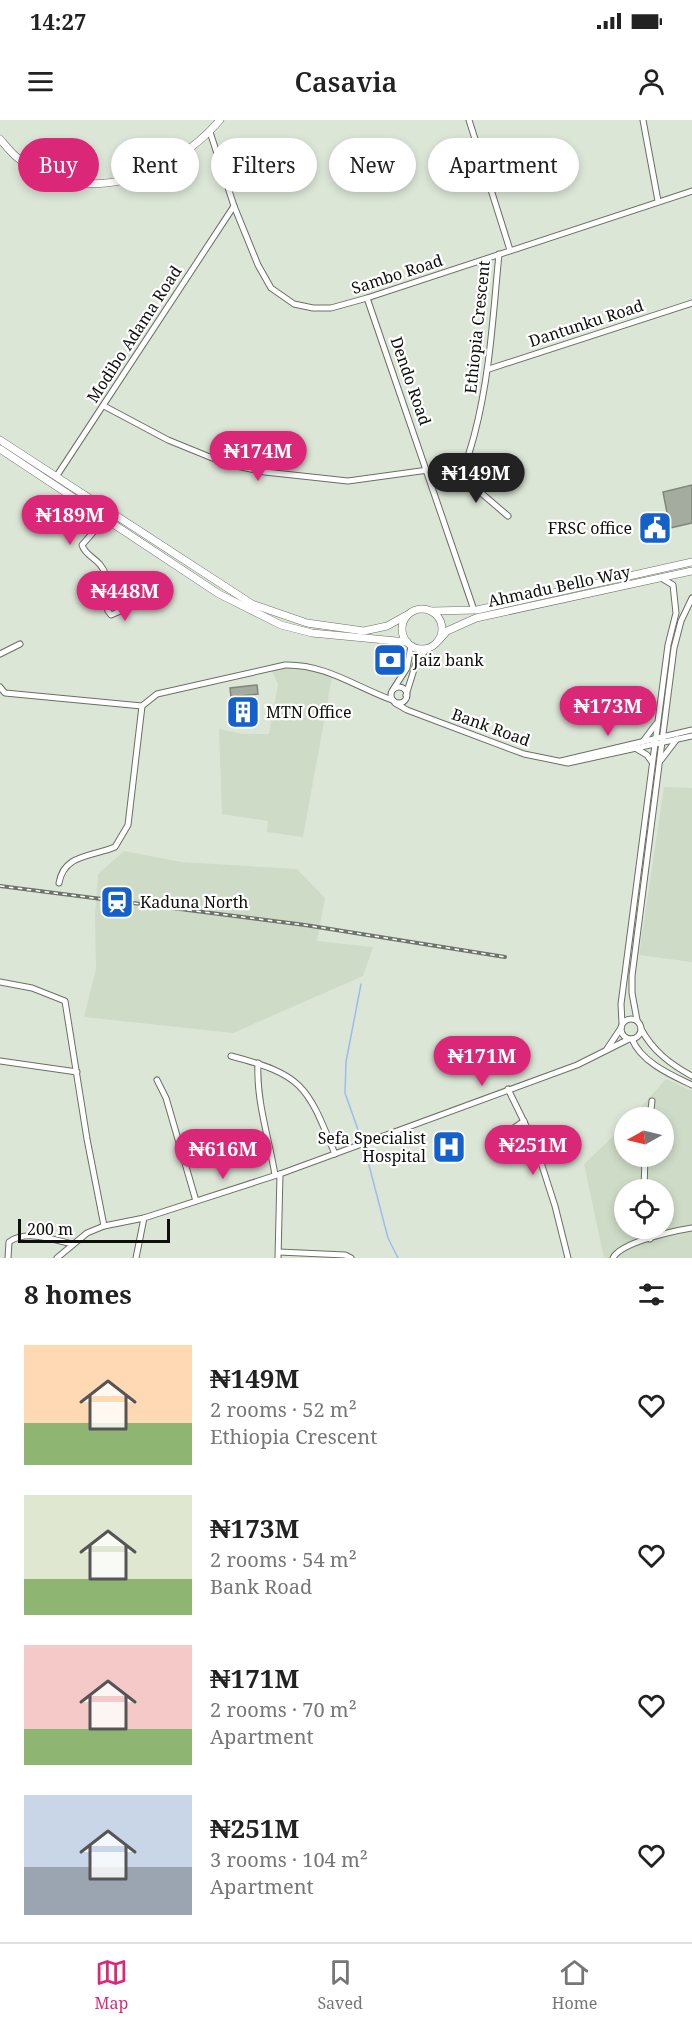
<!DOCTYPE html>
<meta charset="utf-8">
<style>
:root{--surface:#fff;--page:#f2f2f2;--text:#222;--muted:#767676;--line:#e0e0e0;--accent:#db2777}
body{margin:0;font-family:"Noto Serif",serif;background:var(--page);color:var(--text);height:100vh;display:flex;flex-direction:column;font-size:22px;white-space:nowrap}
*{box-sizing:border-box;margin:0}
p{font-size:20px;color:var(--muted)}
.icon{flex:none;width:33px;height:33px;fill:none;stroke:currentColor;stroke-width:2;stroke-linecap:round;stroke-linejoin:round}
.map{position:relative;height:1138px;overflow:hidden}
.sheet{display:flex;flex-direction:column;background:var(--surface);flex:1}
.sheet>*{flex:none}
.guide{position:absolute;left:18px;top:18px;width:657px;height:54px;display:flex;gap:12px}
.needle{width:39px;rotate:262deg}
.controls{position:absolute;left:614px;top:987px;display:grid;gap:12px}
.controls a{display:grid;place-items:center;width:60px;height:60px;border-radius:50%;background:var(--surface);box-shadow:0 3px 9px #0003;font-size:30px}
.scale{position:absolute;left:18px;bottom:15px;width:152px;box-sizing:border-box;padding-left:6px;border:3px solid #0c0f0a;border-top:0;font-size:16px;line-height:21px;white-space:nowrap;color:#0c0f0a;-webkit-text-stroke:4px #fff;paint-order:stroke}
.price{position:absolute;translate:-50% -51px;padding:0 14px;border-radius:21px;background:var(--accent);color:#fff;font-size:20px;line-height:39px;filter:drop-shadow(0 2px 3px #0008)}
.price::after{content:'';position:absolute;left:50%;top:36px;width:18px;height:14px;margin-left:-9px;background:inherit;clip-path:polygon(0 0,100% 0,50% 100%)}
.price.current{background:#222;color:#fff}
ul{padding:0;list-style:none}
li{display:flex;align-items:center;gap:18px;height:150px;padding:0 24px}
li span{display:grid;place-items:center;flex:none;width:168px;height:120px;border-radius:0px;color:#555}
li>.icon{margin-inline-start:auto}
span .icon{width:72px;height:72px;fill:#fffc;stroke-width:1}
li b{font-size:26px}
h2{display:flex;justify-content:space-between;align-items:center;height:72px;padding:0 24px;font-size:26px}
.tag{padding:0 21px;border-radius:27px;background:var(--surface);box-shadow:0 3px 9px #0003;font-size:21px;line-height:54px}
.tag.current{background:var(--accent);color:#fff}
.status{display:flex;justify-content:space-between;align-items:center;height:42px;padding:0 30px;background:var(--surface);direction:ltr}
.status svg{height:16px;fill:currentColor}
header{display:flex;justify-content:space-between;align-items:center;height:78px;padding:0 24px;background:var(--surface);font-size:27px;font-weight:600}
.menu{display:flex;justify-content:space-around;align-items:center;height:84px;border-top:2px solid var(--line);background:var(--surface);font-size:16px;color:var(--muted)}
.menu a{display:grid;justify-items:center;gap:3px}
.menu .current{color:var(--accent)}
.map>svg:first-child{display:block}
</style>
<div class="status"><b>14:27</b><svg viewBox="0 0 49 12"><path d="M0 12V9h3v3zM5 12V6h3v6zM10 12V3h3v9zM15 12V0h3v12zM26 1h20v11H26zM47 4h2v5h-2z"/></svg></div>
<header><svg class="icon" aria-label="menu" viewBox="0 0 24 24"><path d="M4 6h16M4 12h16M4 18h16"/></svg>Casavia<svg class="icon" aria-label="person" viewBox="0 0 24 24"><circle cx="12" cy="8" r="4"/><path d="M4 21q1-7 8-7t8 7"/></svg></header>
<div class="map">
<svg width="692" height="1138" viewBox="0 0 692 1138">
<rect width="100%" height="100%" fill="#dce6d7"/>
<!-- built -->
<g fill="#cedbc6" fill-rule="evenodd">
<polygon points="295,544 333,552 303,717 267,712 268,701 222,694 219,609 243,614 269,614 278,564 271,549"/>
<polygon points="664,667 692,668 692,842 639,835"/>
<polygon points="124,731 181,742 297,749 325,778 317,821 373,827 363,856 233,913 84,897 96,849 95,796 98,754"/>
<path d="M666,959L692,971V1138H604L584,1044L624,1006V1036H663V998L632,997ZM624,1070H663V1108H624Z"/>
</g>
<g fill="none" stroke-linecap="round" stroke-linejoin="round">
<!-- stream -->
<g stroke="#9ebceb" stroke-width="1.5">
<polyline points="361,864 346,942 345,973 362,1021"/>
<polyline points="364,1026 388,1118 398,1138"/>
</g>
</g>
<!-- building -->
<g fill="#a3ac9e" stroke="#7f877a" stroke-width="1.5">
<polygon points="692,365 692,403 670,408 663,372"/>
<polygon points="257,565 258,574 231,577 230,568"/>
<polygon points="232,581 258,586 255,603 229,598"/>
</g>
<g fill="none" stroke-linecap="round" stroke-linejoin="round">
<defs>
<g id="minor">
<polyline points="469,0 510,130"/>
<polyline points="643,0 658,81"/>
<polyline points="210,12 234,86 258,145 271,168 294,184 313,188 331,188 367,178 692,71"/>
<polyline points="367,178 474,490"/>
<polyline points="489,249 692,183"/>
<path d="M104,286L168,320L227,344L265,352L348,361L428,350L459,354C467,343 470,330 474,316C490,256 493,195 499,134"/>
<polyline points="459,354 508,396"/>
<polyline points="56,357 234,86"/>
<path d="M105,399L82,425C86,438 101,438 106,456"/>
<polygon points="114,455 120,461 127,485 125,489 111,495 108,491 99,465 106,456"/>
<polyline points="0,534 20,524"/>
<polyline points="0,567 5,573 142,586"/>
<circle cx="399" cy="575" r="8"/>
<polyline points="394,568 407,548 411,526"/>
<polyline points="406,575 417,540 428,528"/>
<polyline points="395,583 407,590 524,634 568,643 692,616"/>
<polyline points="644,620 656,604"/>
<polyline points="637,629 647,635 652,642"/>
<polyline points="661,640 677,619"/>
<polyline points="561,641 692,610"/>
<path d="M59,763C64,734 91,737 115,727L128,705L142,586L157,574L285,545C325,544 356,567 392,580"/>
<polyline points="0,862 32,868 65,881 87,1019 104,1106 144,1098"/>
<circle cx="631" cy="909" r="10"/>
<polyline points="637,900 632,873 632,856 674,528 681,501 692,478"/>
<polyline points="622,903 621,884 668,525 676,493 673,465 663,459"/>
<path d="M641,909C653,931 670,944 692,956"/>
<path d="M632,919C641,942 671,955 692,965"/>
<polyline points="607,929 621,908"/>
<path d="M231,936C304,955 307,966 335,1034"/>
<polyline points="0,941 77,952"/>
<path d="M258,943C256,981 269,1018 275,1055"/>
<polyline points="157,960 166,978 196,1081"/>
<polyline points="508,969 535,1024 555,1086 568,1138"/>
<polyline points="650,998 652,981"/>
<polyline points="502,1016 524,1001"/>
<polyline points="644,1070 645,1036"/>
<polyline points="648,1108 650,1119"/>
<polyline points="279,1132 345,1135 351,1138"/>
<path d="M8,1138L9,1122C27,1109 53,1120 73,1124"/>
<polyline points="57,1138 87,1113 104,1106"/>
<polyline points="136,1138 144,1098 280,1054 577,945 629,919"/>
<polyline points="278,1138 280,1054"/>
<path d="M613,1138C621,1122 674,1111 692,1108"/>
</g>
<g id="major">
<path d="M0,19C6,26 12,34 19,39C84,89 171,57 220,0"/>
<polyline points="0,320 252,484 307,503 364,511 387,506 407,495"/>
<polyline points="0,329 219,474 281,505 312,513 407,522"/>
<circle cx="422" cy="509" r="20"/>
<polyline points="432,491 477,490 692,442"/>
<polyline points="439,520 447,511 476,498 692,451"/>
</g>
</defs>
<!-- minor casing -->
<use href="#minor" stroke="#687063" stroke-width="7"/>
<!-- major casing -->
<use href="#major" stroke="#687063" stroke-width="8"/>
<!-- minor -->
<use href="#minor" stroke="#fff" stroke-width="5"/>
<!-- major -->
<use href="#major" stroke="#fff" stroke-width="7"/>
<defs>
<polyline id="rail" points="0,766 305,805 505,837"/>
</defs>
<!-- rail casing -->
<use href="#rail" stroke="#6d736a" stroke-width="4"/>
<!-- rail -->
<use href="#rail" stroke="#fff" stroke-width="1.5" stroke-dasharray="4.5" stroke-linecap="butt"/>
</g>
<!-- icons -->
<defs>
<symbol id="civic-square" viewBox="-11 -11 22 22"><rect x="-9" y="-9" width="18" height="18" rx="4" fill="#1461cc" stroke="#fff"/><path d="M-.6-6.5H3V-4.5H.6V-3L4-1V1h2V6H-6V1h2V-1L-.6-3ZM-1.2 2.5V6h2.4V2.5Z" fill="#fff"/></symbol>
<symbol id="bank-square" viewBox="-11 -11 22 22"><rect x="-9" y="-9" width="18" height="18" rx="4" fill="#1461cc" stroke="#fff"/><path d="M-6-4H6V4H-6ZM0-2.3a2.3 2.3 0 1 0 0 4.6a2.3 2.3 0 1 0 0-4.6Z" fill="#fff"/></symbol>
<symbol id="building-square" viewBox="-11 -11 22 22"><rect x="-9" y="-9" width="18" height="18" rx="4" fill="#1461cc" stroke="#fff"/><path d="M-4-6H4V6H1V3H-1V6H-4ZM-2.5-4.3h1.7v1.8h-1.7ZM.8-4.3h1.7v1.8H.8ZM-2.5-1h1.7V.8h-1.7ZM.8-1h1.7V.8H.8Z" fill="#fff"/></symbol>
<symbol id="station-square" viewBox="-11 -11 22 22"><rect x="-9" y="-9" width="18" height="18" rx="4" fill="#1461cc" stroke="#fff"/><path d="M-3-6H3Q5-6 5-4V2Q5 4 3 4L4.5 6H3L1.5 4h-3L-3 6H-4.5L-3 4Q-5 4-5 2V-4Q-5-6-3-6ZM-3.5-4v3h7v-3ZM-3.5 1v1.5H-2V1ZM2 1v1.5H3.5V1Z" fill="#fff"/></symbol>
<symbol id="hospital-square" viewBox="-11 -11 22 22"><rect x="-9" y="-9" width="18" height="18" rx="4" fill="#1461cc" stroke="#fff"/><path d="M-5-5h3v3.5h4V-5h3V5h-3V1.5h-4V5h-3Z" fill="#fff"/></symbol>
</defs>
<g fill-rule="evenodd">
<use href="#civic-square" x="636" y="389" width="38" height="38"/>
<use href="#bank-square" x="371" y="521" width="38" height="38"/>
<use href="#building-square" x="224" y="573" width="38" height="38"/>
<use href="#station-square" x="98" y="763" width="38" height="38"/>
<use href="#hospital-square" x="430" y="1008" width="38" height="38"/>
</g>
<g text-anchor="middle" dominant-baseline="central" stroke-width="4.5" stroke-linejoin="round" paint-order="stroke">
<!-- street labels -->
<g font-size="16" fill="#0c0f0a" stroke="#fff">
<text transform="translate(397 154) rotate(-18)">Sambo Road</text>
<text transform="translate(586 203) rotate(-18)">Dantunku Road</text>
<text transform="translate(477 207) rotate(-84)">Ethiopia Crescent</text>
<text transform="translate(134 214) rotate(-57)">Modibo Adama Road</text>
<text transform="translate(411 261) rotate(71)">Dendo Road</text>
<text transform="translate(559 466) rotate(-12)">Ahmadu Bello Way</text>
<text transform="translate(491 607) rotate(20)">Bank Road</text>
</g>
<!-- poi labels -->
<g font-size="16" fill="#0c0f0a" stroke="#fff" text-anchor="start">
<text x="632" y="408" text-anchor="end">FRSC office</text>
<text x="413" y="540">Jaiz bank</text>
<text x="266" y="592">MTN Office</text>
<text x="140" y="782">Kaduna North</text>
<text x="426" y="1018" text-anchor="end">Sefa Specialist<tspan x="426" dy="18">Hospital</tspan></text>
</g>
</g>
</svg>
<div class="controls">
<a><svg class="needle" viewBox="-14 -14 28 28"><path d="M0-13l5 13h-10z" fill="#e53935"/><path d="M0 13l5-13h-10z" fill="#767676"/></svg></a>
<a><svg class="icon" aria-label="locate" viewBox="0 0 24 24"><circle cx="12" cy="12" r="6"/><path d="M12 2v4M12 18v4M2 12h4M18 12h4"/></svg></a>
</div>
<div class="scale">200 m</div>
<b class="price" style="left:258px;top:362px">₦174M</b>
<b class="price current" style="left:476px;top:384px">₦149M</b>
<b class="price" style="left:70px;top:426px">₦189M</b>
<b class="price" style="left:125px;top:502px">₦448M</b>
<b class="price" style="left:608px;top:617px">₦173M</b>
<b class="price" style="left:482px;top:967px">₦171M</b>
<b class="price" style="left:533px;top:1056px">₦251M</b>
<b class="price" style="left:223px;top:1060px">₦616M</b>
<div class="guide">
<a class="tag current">Buy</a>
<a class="tag">Rent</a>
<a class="tag">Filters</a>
<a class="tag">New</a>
<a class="tag">Apartment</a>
</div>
</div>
<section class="sheet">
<h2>8 homes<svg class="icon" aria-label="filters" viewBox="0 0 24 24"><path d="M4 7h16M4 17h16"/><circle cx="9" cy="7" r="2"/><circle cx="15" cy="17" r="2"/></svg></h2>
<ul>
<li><span style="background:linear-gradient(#ffd9b3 65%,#8fb573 0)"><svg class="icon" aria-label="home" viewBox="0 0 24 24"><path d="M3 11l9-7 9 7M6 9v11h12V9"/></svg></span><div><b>₦149M</b><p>2 rooms · 52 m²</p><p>Ethiopia Crescent</p></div><svg class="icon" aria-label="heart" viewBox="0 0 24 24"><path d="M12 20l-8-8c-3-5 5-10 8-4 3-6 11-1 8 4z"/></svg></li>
<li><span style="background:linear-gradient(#dfe7d0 70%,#8fb573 0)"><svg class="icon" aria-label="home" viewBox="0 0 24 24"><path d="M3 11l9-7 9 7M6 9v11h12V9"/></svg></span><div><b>₦173M</b><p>2 rooms · 54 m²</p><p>Bank Road</p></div><svg class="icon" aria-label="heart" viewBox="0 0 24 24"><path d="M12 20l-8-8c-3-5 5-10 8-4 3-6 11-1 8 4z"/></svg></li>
<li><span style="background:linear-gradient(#f6c9c9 70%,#8fb573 0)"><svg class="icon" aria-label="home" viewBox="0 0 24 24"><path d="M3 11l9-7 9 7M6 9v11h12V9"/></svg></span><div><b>₦171M</b><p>2 rooms · 70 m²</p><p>Apartment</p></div><svg class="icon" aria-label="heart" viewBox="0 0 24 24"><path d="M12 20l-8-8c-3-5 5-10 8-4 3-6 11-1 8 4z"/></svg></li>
<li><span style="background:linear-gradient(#c9d6e8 60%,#9aa5b1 0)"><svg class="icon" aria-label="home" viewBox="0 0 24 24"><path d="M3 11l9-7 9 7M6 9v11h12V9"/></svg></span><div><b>₦251M</b><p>3 rooms · 104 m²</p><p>Apartment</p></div><svg class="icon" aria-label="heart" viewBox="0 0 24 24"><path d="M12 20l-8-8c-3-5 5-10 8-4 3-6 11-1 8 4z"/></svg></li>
</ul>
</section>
<nav class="menu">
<a class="current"><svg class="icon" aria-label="map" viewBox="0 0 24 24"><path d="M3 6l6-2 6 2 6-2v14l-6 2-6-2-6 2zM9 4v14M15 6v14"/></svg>Map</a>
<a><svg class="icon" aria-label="saved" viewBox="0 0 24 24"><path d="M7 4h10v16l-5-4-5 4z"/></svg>Saved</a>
<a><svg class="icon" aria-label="home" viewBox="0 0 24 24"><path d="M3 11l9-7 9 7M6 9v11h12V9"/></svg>Home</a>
</nav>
